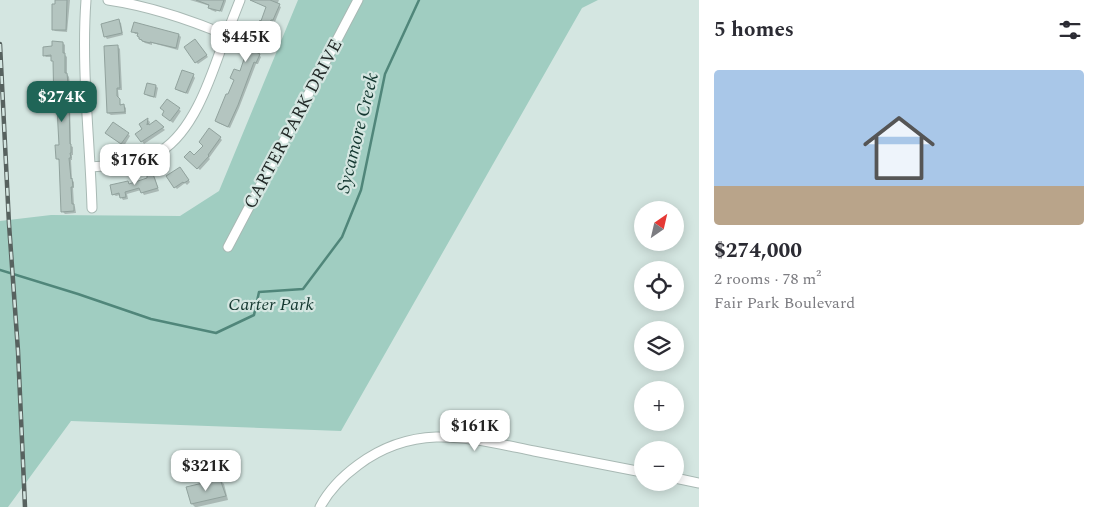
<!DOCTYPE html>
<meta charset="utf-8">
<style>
:root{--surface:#fff;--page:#f2f2f3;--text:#2b2b33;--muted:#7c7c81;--line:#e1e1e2;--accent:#206557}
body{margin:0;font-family:Spectral,serif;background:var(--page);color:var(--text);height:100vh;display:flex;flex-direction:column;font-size:19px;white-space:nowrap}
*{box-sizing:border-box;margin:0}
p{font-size:16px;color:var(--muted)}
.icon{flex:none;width:28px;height:28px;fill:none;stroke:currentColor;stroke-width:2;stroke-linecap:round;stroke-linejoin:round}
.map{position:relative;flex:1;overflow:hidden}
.drawer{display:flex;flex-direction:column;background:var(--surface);width:400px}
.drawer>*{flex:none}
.needle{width:32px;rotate:34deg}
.controls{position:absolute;left:634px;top:201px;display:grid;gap:10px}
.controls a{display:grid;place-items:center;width:50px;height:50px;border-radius:50%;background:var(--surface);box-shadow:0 2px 12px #0003;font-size:25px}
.price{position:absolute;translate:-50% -42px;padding:0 11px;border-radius:10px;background:#fff;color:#222;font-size:16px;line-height:32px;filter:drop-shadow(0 1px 2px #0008)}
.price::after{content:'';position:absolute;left:50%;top:30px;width:15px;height:11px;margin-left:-8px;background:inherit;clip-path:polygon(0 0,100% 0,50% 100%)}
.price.on{background:var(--accent);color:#fff}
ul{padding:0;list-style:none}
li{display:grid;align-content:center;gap:10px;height:265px;padding:0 15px}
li+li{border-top:1px solid var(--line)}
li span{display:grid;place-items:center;height:155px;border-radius:5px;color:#555}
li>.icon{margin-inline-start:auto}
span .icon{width:90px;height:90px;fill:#fffc;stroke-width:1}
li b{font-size:21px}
h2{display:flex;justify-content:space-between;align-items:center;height:60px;padding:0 15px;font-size:21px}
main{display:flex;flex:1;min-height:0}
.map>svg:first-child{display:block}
</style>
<main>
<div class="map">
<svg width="699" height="507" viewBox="0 0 699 507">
<rect width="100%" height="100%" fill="#d4e6e1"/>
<!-- green -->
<polygon fill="#a0cdc1" points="298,0 598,0 582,8 341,431 71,421 8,507 0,507 0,221 51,215 180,216 219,191"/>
<!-- shadow -->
<g fill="#0003">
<polygon points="57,0 70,0 67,32 55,31 53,29"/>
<polygon points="190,0 226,0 226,1 222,12 217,10 216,12 211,10 209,8 210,6"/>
<polygon points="262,0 279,0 277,5 281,7 275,22 273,21 262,44 258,54 261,57 258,64 256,64 239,108 230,128 218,123 216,121 229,96 235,81 232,78 240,73 247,50 244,47 261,23 268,8 261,4"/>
<polygon points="118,21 121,23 123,35 107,39 105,36"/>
<polygon points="133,31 179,35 181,37 178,50 152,43 152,45 145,43 140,39 139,34 135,34"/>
<polygon points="63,43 65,45 65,55 67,57 67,74 69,77 70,86 68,86 68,101 70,103 71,146 73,147 73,155 72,155 72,160 71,160 72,180 74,182 74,188 73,188 74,205 75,207 76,213 65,214 63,212 60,161 57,159 61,146 58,110 56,107 53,57 46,57 44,55 53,48"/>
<polygon points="197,43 208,57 198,64 196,62"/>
<polygon points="118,47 120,49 122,90 118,90 119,99 121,106 124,106 126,108 126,114 111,115 108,113"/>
<polygon points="193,75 195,78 188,94 179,91 176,89"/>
<polygon points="156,86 158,88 156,98 148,96 146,94"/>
<polygon points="167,101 181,111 173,123 165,117"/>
<polygon points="148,120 150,122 149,126 156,122 165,130 144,144 137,134 144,129 141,124"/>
<polygon points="128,134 130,136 124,146 109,135"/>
<polygon points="220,138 222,140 209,158 210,159 200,170 186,157 195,157 204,146"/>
<polygon points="182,170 190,182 187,185 185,183 177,189 175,187"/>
<polygon points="153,176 155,178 159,191 144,195 141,190 127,194 128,199 123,200 120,195 116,196 113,194 127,182 130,184 149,179"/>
<polygon points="220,480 224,484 228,500 197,507 195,507 192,504 188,488"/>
</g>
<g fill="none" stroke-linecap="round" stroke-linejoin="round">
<!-- stream -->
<polyline stroke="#50867a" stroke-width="2.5" points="0,270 78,294 151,319 216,333 254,315 259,292 303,289 342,237 361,190 385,74 419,0"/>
</g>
<!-- building -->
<g fill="#b4c5c0" stroke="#91a29d">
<polygon points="55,0 67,0 66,30 52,30 52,4 55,4"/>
<polygon points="196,0 224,0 220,11 208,8 209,5"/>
<polygon points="250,0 270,0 280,4 273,20 271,20 261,41 256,52 260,54 256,63 254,62 238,105 228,127 215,121 226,94 228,94 234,80 230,78 234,69 240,71 244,59 243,58 246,49 242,47 251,27 256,29 260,20 261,21 266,7"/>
<polygon points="119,19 122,33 104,37 101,24"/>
<polygon points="134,22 179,34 176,48 150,42 150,43 142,41 142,40 139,39 139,37 137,36 138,33 131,32"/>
<polygon points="195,39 207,55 195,63 184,47"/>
<polygon points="52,41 63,42 63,53 65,53 65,73 67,73 68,84 66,84 66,100 69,100 70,144 71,144 71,153 70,153 71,158 69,158 71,179 72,178 73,187 71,187 72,204 74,204 74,211 61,212 59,159 56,159 55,145 59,145 57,108 54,108 53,61 51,61 51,55 43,56 43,47 52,46"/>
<polygon points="118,45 120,88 117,88 117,96 120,99 120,105 124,104 125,112 107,113 104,46"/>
<polygon points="182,70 194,74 186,93 175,89"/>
<polygon points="147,83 156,85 154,97 144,94"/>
<polygon points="167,99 180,108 170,121 162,115 164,111 160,108"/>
<polygon points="148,118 147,125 148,123 149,125 156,120 164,127 141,142 135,134 142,129 139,124"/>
<polygon points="113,122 129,133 121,144 105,133"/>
<polygon points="209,128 221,137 208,155 209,156 197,169 184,157 190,151 194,155 203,146 199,142"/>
<polygon points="180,167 189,180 184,183 183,182 174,188 166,176"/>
<polygon points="153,174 158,188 141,193 139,188 125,192 126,197 120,198 119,193 112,195 110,185 128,181 129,184 147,178 147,176"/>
<polygon points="220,479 226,496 191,504 186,487"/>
</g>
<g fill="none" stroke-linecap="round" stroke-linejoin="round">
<defs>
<g id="minor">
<path d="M86,0C81,69 90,139 92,208"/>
<path d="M108,0C149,6 188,19 226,35"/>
<path d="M91,167C115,165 141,164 161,151C193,131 210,80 222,46C228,31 234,15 240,0"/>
<polyline points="228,247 358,0"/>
<polyline points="675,478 699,483"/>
<path d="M320,507C329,490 343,476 358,465C416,422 469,438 534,451C570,458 606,465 642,472"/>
</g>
</defs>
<!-- minor casing -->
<use href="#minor" stroke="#a8b9b4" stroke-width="11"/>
<!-- minor -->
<use href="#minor" stroke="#fff" stroke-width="9"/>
<defs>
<polyline id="rail" points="0,44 9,224 18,351 25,507"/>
</defs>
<!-- rail casing -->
<use href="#rail" stroke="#57625f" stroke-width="4.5"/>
<!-- rail -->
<use href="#rail" stroke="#d4e6e1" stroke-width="2.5" stroke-dasharray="8" stroke-linecap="butt"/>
</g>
<g text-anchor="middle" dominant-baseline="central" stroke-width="4.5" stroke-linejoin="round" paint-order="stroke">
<!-- street labels -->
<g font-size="18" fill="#232a28" stroke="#d4e6e1">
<text transform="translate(293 124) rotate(-62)">CARTER PARK DRIVE</text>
</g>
<!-- park labels -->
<g font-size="18" font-style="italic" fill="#14372f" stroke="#d4e6e1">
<text x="271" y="304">Carter Park</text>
</g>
<!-- water labels -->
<g font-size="19" font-style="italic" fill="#143830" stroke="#d4e6e1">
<text transform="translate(358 133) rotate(-76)">Sycamore Creek</text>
</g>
</g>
</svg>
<div class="controls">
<a><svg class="needle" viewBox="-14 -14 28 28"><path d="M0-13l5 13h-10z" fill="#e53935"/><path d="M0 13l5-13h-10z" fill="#7c7c81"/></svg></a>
<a><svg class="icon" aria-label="locate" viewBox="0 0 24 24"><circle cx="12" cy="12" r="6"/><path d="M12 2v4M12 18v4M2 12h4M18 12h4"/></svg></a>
<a><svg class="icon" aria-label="layers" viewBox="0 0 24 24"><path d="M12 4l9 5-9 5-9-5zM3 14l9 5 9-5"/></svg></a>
<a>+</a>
<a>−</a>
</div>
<b class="price" style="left:246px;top:63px">$445K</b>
<b class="price on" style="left:62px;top:123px">$274K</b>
<b class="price" style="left:135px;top:186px">$176K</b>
<b class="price" style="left:475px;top:452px">$161K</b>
<b class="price" style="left:206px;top:492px">$321K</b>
</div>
<section class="drawer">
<h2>5 homes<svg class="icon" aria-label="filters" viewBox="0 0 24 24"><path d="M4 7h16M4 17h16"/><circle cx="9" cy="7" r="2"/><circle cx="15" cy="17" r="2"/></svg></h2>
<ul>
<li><span style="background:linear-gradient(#a9c7e8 75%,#b9a48a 0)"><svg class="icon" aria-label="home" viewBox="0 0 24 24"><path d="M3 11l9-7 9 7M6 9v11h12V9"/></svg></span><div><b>$274,000</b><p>2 rooms · 78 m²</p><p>Fair Park Boulevard</p></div></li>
</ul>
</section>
</main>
